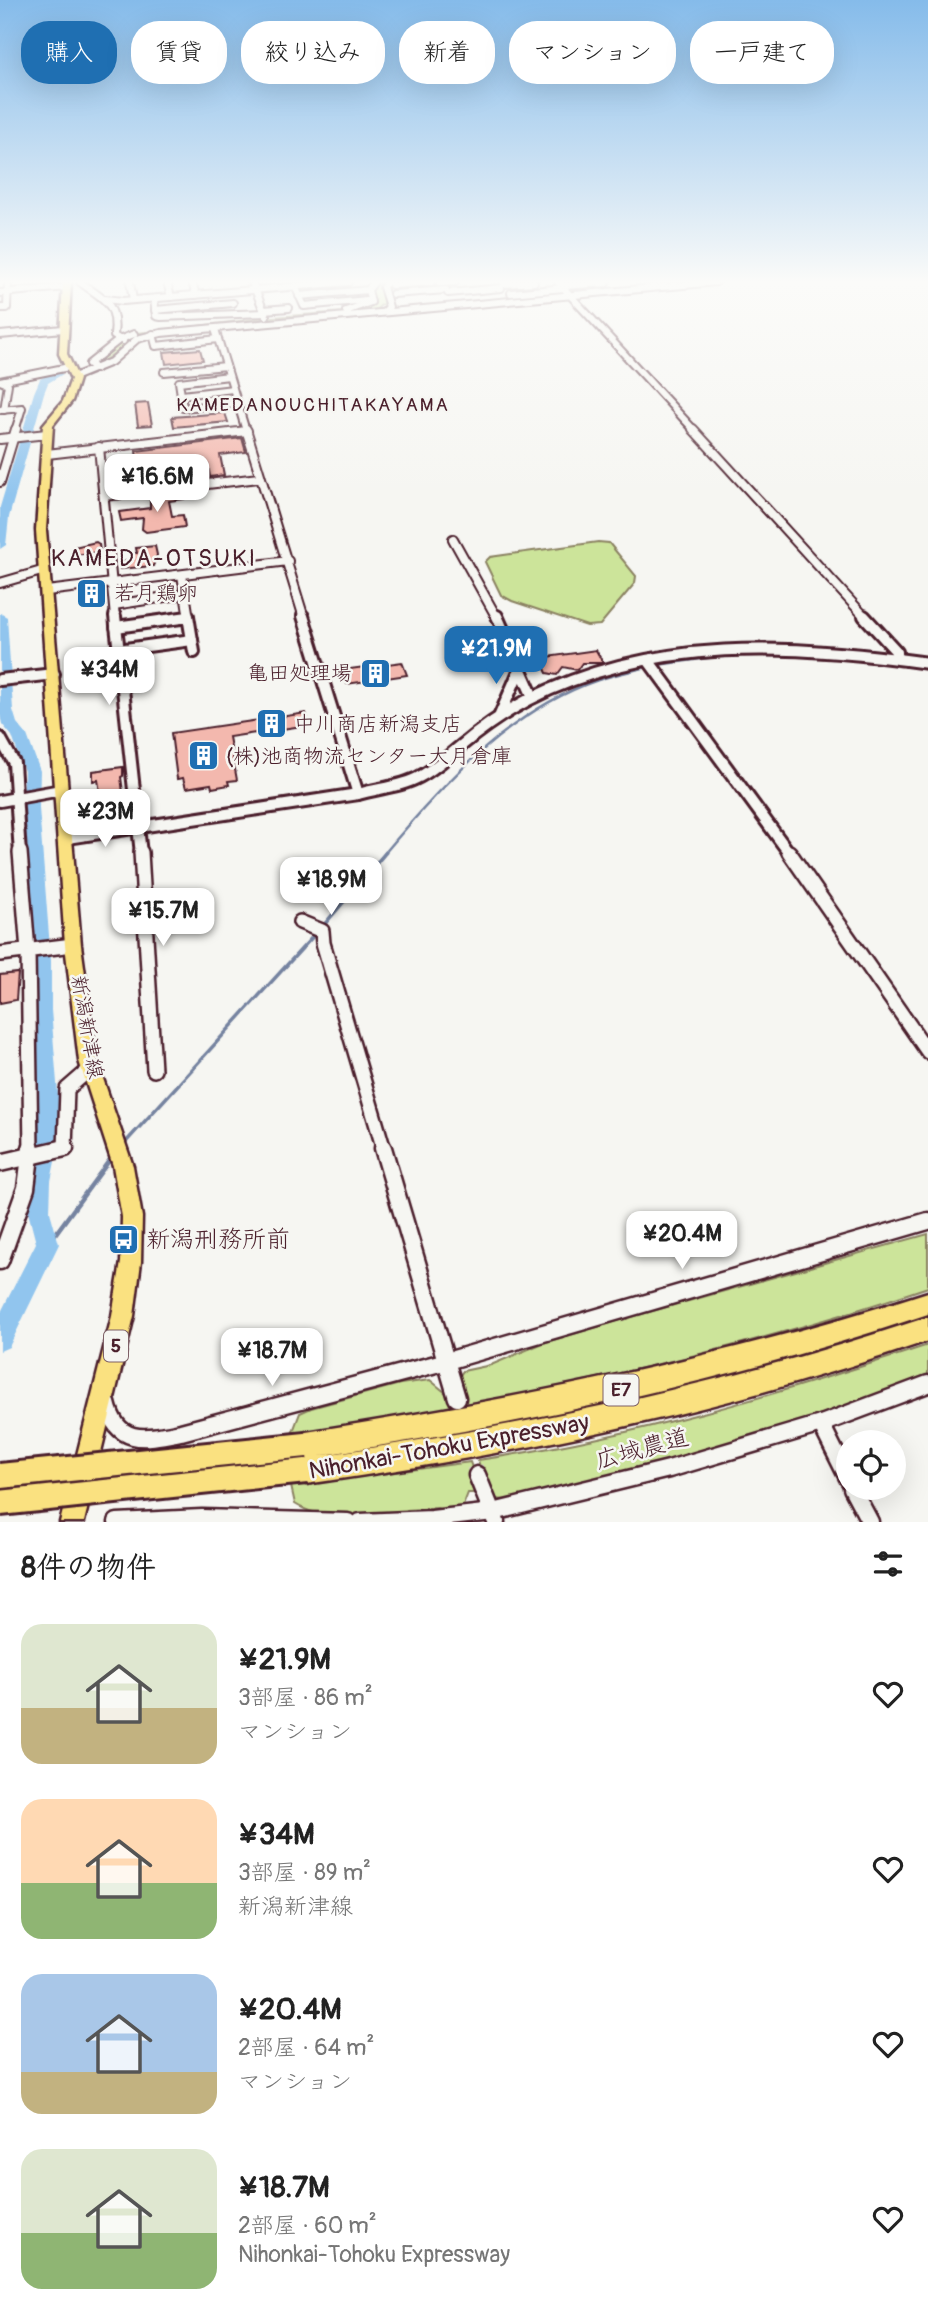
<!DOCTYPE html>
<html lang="ja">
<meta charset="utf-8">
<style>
:root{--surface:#fff;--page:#f2f2f2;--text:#222;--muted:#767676;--accent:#1f6fb2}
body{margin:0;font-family:Pangolin,"Klee One",sans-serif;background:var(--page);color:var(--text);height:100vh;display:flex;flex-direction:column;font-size:26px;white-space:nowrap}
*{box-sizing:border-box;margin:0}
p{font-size:23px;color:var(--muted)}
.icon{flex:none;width:38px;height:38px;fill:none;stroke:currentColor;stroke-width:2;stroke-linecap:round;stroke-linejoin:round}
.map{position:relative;height:1522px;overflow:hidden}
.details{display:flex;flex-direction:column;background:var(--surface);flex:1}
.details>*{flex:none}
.banner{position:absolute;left:21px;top:21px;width:887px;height:63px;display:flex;gap:14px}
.fabs{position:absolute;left:836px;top:1430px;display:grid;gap:14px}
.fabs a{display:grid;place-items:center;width:70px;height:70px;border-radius:50%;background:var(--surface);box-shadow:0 7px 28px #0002;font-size:35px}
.price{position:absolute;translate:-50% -60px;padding:0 16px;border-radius:14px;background:#fff;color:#222;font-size:23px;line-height:46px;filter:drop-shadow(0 2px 4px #0008)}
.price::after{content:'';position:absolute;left:50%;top:42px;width:21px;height:16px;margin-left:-10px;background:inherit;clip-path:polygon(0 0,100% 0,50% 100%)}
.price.current{background:var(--accent);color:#fff}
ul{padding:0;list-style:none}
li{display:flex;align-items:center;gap:21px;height:175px;padding:0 21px}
li span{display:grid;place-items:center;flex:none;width:196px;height:140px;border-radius:21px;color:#555}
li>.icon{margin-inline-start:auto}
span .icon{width:84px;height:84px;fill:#fffc;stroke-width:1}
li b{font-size:30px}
h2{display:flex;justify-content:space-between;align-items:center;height:84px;padding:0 21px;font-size:30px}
.tag{padding:0 24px;border-radius:28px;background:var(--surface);box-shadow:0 7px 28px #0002;font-size:24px;line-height:63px}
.tag.current{background:var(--accent);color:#fff}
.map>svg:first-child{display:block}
</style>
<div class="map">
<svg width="928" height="1522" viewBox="0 0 928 1522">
<rect width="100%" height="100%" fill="#f6f6f2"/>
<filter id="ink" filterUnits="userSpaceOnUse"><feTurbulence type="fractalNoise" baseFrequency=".0143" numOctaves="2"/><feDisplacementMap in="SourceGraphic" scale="14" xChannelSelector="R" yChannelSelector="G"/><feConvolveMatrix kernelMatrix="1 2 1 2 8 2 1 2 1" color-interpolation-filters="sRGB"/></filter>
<g filter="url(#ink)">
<!-- green -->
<g fill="#cce49a" stroke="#8b8262" stroke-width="2">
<polygon points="377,282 387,282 385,302 368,316 137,336 96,367 92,363 123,339 138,333 273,317 343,312 373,302 371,287"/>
<polygon points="598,542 609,543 636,576 635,583 600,625 587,626 512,601 501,595 485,562 490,557"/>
<path d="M928,1234V1287C777,1339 621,1376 464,1405L458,1378L463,1371L491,1365L543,1343L624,1319Z"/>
<path d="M928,1345V1380L719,1452C692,1447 695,1459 674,1464C667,1466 659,1462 652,1465C609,1480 541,1506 495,1499L486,1487L478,1460C634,1437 779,1394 928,1345Z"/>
<polygon points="430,1380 446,1393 456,1408 292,1434 300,1413 311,1408 400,1384"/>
<path d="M470,1462L481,1493H468L461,1511L451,1514L437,1508L407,1510L404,1516C371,1518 323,1522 295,1504L291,1486Z"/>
</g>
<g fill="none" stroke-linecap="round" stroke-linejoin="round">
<!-- stream-far2 -->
<g stroke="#7583a0" stroke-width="2.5">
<polyline points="657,665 723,656"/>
<path d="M384,854C442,785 510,710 598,680C615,674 633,671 650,666"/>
</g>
<!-- stream-far1 -->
<g stroke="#7583a0" stroke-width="3.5">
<polyline points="323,926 386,852"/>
<polyline points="125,1143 316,933"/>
</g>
<!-- stream -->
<polyline stroke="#7583a0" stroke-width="4.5" points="48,1244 111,1158"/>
<!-- river -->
<g fill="#91c5ee" fill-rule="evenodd">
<polygon points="54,372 63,374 48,383 44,393 9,517 6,545 0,549 0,507 34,393 40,379"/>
<polygon points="0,613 7,617 13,710 17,723 27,735 40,771 39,808 51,961 51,1010 61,1132 51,1181 50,1212 59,1244 9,1347 0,1351 0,1314 36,1243 28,1212 29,1181 39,1132 31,1010 33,961 23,808 24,771 12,736 2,724 0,715"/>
</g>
</g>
<!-- building -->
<g fill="#f3b8ae" stroke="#4a1f2b" stroke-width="2">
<polygon points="200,349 203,360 166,364 164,352"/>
<polygon points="148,403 152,425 138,426 135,404"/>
<polygon points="225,413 228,422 174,427 172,417"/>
<polygon points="242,438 246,452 220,455 224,475 210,477 208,465 182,468 181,462 138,467 136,451"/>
<polygon points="183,493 184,499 169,501 172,516 183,515 185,527 146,532 142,529 143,518 121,521 119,512 150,508 150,497"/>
<polygon points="96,542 99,544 100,552 75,555 74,547"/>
<polygon points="155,546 157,555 153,566 120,569 120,562 130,561 130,554 137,553 136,548"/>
<polygon points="596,650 603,663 582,663 577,670 563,667 557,675 547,673 540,658"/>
<polygon points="402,662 407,675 347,684 342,670"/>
<polygon points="306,713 309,724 302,726 229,737 237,780 228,781 229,785 212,788 211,784 186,788 183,778 177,779 171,733"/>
<polygon points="123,767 123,776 121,777 124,800 102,804 98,780 93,781 93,771"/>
<polygon points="18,973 16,1000 0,1003 0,975"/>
</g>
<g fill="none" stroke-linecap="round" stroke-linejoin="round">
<!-- minor-tunnel -->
<polyline stroke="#d4cbca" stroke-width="16" stroke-dasharray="16 8" stroke-linecap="butt" points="469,1443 477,1475"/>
<defs>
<g id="minor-far4">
<path d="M80,282C104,300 118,303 114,336L123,341"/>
<polyline points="130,282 133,300"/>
<polyline points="167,282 171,297"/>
<polyline points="192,282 196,295"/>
<polyline points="252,282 266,316"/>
<polyline points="558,282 695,431"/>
<polyline points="440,283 455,282"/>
<polyline points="504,284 534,282"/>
<polyline points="392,285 431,282"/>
<polyline points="295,286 304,306 367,300"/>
<polyline points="563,286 606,283"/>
<polyline points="0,293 67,287"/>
<polyline points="448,293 501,288"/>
<polyline points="511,293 564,288"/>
<polyline points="393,294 446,290"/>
<polyline points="299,296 368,290"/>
<polyline points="105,299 123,301 348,282"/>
<polyline points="154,299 156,316 161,317 265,313"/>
<polyline points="0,308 7,308 8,282"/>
<polyline points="155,310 233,303"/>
<polyline points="263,310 289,308"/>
<polyline points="346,311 371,302 368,290 374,282"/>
<polyline points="384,312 389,307 383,287 387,282"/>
<polyline points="215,329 246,431"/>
<polyline points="153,334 156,346 218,339"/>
<polyline points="0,335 63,329"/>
<polyline points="96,369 89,364 119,340 134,334"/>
<polyline points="164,372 226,366"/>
<polyline points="229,376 179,382 183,408 237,403"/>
<polyline points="74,377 111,362 137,339 161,333 716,282"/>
<polyline points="0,381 69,367"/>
<polyline points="0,381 8,384 4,410"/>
<polyline points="182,395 233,389"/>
<polyline points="0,410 22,408 15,431"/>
</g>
<g id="minor-far3">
<polyline points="246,429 304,618"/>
<polyline points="693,429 866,618"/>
<polyline points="0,439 47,434"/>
<polyline points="99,447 115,618"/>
<polyline points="47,454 247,431"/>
<polyline points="0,482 16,429"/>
<polyline points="104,496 259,478"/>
<polyline points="453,539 497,618"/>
<polyline points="182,575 189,618"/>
<polyline points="0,583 45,570"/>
<polyline points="47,591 288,561"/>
<polyline points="114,605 185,594"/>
<polyline points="179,618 188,617"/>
</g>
<g id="minor-far2">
<polyline points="115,616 141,854"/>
<polyline points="188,616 194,652"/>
<polyline points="303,616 358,794"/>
<polyline points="497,616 533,697"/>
<polyline points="864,616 897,652 895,657"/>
<polyline points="116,627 188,617"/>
<polyline points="118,650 192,640"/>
<polyline points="648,660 790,854"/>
<polyline points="0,680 54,674"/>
<polyline points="500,715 520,669"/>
<polyline points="0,738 14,763 20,854"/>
<polyline points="0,801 61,790"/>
<path d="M67,838L358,794C378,788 401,787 419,777C435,769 448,756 462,745C482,728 504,713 528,700C652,636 794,644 928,663"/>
</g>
<g id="minor-far1">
<polyline points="20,852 28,951 31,1150"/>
<polyline points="141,852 154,1070"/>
<polyline points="789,852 928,1052"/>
<polyline points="300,922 322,931 323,943 384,1150"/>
<polyline points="0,954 73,945"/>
<polyline points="60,1150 65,1149 67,1089 90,1069"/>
</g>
<g id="minor">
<polyline points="383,1148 457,1398"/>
<polyline points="0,1163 65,1148"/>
<polyline points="0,1261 26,1188 31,1148"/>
<path d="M107,1403C117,1446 145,1439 181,1432L447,1361L928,1221"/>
<polyline points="821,1424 849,1480"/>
<polyline points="477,1475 496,1522"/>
<polyline points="852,1488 870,1522"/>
<polyline points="117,1522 202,1518 348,1522"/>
<polyline points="360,1522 432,1519 493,1512 669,1469 821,1424 928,1384"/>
</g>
<polygon id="major" points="63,282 71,282 67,354 79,379 72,401 53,425 46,530 81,945 97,1061 133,1166 142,1217 141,1262 134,1316 84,1522 60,1522 112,1316 121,1262 122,1217 113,1166 79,1061 65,945 36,530 43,425 63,401 71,379 59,354"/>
<path id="highway" d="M928,1292V1314C727,1382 526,1423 317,1456C525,1426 728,1384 928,1317V1341C721,1412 522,1453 306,1484L297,1480L293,1471L297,1462L306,1458L297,1454L293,1445L297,1436L306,1432C517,1399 725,1358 928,1292Z"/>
</defs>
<!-- minor-far4 casing -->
<use href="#minor-far4" stroke="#4a1f2b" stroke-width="10"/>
<!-- minor-far3 casing -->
<use href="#minor-far3" stroke="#4a1f2b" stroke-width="12"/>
<!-- minor-far2 casing -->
<use href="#minor-far2" stroke="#4a1f2b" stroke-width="16"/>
<!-- minor-far1 casing -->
<use href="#minor-far1" stroke="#4a1f2b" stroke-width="18"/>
<!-- minor casing -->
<use href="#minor" stroke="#4a1f2b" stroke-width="21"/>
<!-- major casing -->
<use href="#major" stroke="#4a1f2b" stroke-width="5"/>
<!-- highway casing -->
<use href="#highway" stroke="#4a1f2b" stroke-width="5"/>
<!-- minor-far4 -->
<use href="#minor-far4" stroke="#f6f6f2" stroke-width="6"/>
<!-- minor-far3 -->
<use href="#minor-far3" stroke="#f6f6f2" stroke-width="8"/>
<!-- minor-far2 -->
<use href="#minor-far2" stroke="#f6f6f2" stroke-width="10"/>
<!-- minor-far1 -->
<use href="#minor-far1" stroke="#f6f6f2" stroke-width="13"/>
<!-- minor -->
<use href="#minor" stroke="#f6f6f2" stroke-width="16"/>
<!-- major -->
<use href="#major" fill="#fae180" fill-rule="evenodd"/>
<!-- highway -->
<use href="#highway" fill="#fae180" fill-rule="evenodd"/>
<defs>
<g id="highway-bridge">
<polyline points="0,1476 306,1445"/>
<polyline points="0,1503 306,1471"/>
</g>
</defs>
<!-- highway-bridge casing -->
<use href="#highway-bridge" stroke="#4a1f2b" stroke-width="30" stroke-linecap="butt"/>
<!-- highway-bridge -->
<use href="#highway-bridge" stroke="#fae180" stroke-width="24"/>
</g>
</g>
<!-- sky -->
<linearGradient id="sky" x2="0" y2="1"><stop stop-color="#85bbea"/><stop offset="0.57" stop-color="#fbfbf9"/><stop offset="1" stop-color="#fbfbf9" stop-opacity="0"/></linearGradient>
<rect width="928" height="495" fill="url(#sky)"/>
<!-- icons -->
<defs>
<symbol id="building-square" viewBox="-11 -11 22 22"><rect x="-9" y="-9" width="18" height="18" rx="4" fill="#1f6fb2" stroke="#f6f6f2"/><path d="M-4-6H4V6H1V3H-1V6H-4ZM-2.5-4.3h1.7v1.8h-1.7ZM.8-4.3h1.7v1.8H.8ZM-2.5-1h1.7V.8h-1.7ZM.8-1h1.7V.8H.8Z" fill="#fff"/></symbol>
<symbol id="bus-square" viewBox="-11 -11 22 22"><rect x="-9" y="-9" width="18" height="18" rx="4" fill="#1f6fb2" stroke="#f6f6f2"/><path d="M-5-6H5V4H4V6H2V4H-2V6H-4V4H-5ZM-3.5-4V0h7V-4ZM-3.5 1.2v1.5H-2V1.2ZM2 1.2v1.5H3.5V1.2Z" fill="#fff"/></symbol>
</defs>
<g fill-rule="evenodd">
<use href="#building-square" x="74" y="576" width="35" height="35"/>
<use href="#building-square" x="358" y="656" width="35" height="35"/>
<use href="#building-square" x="254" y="706" width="35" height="35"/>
<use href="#building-square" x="186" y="738" width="35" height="35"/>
<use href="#bus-square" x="106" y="1222" width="35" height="35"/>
</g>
<g text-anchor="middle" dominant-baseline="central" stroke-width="5" stroke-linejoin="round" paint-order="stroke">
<!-- far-neighbourhood labels -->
<g font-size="19" letter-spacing="2" fill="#4a1f2b" stroke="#f6f6f2">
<text x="313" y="405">KAMEDANOUCHITAKAYAMA</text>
</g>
<!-- shield labels -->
<g fill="#f6f6f2" stroke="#7e6067" stroke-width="2">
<rect x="104" y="1330.5" width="24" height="31" rx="5"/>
<rect x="603.5" y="1374.5" width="35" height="31" rx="5"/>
</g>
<g font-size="19" font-weight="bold" fill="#4a1f2b">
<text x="116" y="1346">5</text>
<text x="621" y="1390">E7</text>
</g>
<!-- poi labels -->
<g font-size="21" fill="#4a1f2b" stroke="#f6f6f2" text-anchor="start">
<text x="114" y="593">若月鶏卵</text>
<text x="352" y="673" text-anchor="end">亀田処理場</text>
<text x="294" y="724">中川商店新潟支店</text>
<text x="226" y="756">(株)池商物流センター大月倉庫</text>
</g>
<!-- street labels -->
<g font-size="21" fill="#4a1f2b" stroke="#f6f6f2">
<text transform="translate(87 1027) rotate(80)">新潟新津線</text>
</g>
<!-- quarter labels -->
<g font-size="24" letter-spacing="2" fill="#4a1f2b" stroke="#f6f6f2">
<text x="154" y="558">KAMEDA-OTSUKI</text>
</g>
<!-- near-poi labels -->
<g font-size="24" fill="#4a1f2b" stroke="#f6f6f2" text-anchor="start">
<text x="146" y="1239">新潟刑務所前</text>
</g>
<!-- near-street labels -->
<g font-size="24" fill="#4a1f2b" stroke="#f6f6f2">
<text transform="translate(449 1447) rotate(-10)">Nihonkai-Tohoku Expressway</text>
<text transform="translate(642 1449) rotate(-15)">広域農道</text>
</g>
</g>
</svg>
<div class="fabs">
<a><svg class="icon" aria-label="locate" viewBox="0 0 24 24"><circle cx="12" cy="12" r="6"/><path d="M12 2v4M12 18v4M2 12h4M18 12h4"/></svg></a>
</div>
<b class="price" style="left:157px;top:514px">¥16.6M</b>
<b class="price current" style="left:496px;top:686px">¥21.9M</b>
<b class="price" style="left:109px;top:707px">¥34M</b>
<b class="price" style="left:105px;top:849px">¥23M</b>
<b class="price" style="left:331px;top:917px">¥18.9M</b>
<b class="price" style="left:163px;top:948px">¥15.7M</b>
<b class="price" style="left:682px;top:1271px">¥20.4M</b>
<b class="price" style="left:272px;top:1388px">¥18.7M</b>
<div class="banner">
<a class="tag current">購入</a>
<a class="tag">賃貸</a>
<a class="tag">絞り込み</a>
<a class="tag">新着</a>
<a class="tag">マンション</a>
<a class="tag">一戸建て</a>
</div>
</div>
<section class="details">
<h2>8件の物件<svg class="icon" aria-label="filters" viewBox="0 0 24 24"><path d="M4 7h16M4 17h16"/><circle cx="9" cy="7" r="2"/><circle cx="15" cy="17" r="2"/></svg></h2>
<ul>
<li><span style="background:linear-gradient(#dfe7d0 60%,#c2b280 0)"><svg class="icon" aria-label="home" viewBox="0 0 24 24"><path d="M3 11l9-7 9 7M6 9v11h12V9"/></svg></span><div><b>¥21.9M</b><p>3部屋 · 86 m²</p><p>マンション</p></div><svg class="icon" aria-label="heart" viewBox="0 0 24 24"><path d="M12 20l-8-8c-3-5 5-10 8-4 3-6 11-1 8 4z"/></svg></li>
<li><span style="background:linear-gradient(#ffd9b3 60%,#8fb573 0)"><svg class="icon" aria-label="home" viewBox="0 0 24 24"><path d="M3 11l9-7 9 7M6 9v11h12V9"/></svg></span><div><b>¥34M</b><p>3部屋 · 89 m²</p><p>新潟新津線</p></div><svg class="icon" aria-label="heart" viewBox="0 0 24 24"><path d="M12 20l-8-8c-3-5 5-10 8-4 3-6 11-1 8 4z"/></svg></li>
<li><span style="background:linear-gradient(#a9c7e8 70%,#c2b280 0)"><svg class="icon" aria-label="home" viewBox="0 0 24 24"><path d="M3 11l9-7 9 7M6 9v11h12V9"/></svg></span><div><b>¥20.4M</b><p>2部屋 · 64 m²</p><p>マンション</p></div><svg class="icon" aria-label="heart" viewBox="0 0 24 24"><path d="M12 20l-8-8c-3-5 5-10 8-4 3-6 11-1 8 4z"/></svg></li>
<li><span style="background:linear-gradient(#dfe7d0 60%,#8fb573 0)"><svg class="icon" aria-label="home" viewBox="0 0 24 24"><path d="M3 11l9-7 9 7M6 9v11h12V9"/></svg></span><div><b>¥18.7M</b><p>2部屋 · 60 m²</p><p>Nihonkai-Tohoku Expressway</p></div><svg class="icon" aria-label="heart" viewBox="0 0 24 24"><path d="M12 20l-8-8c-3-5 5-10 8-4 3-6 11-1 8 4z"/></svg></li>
</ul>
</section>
